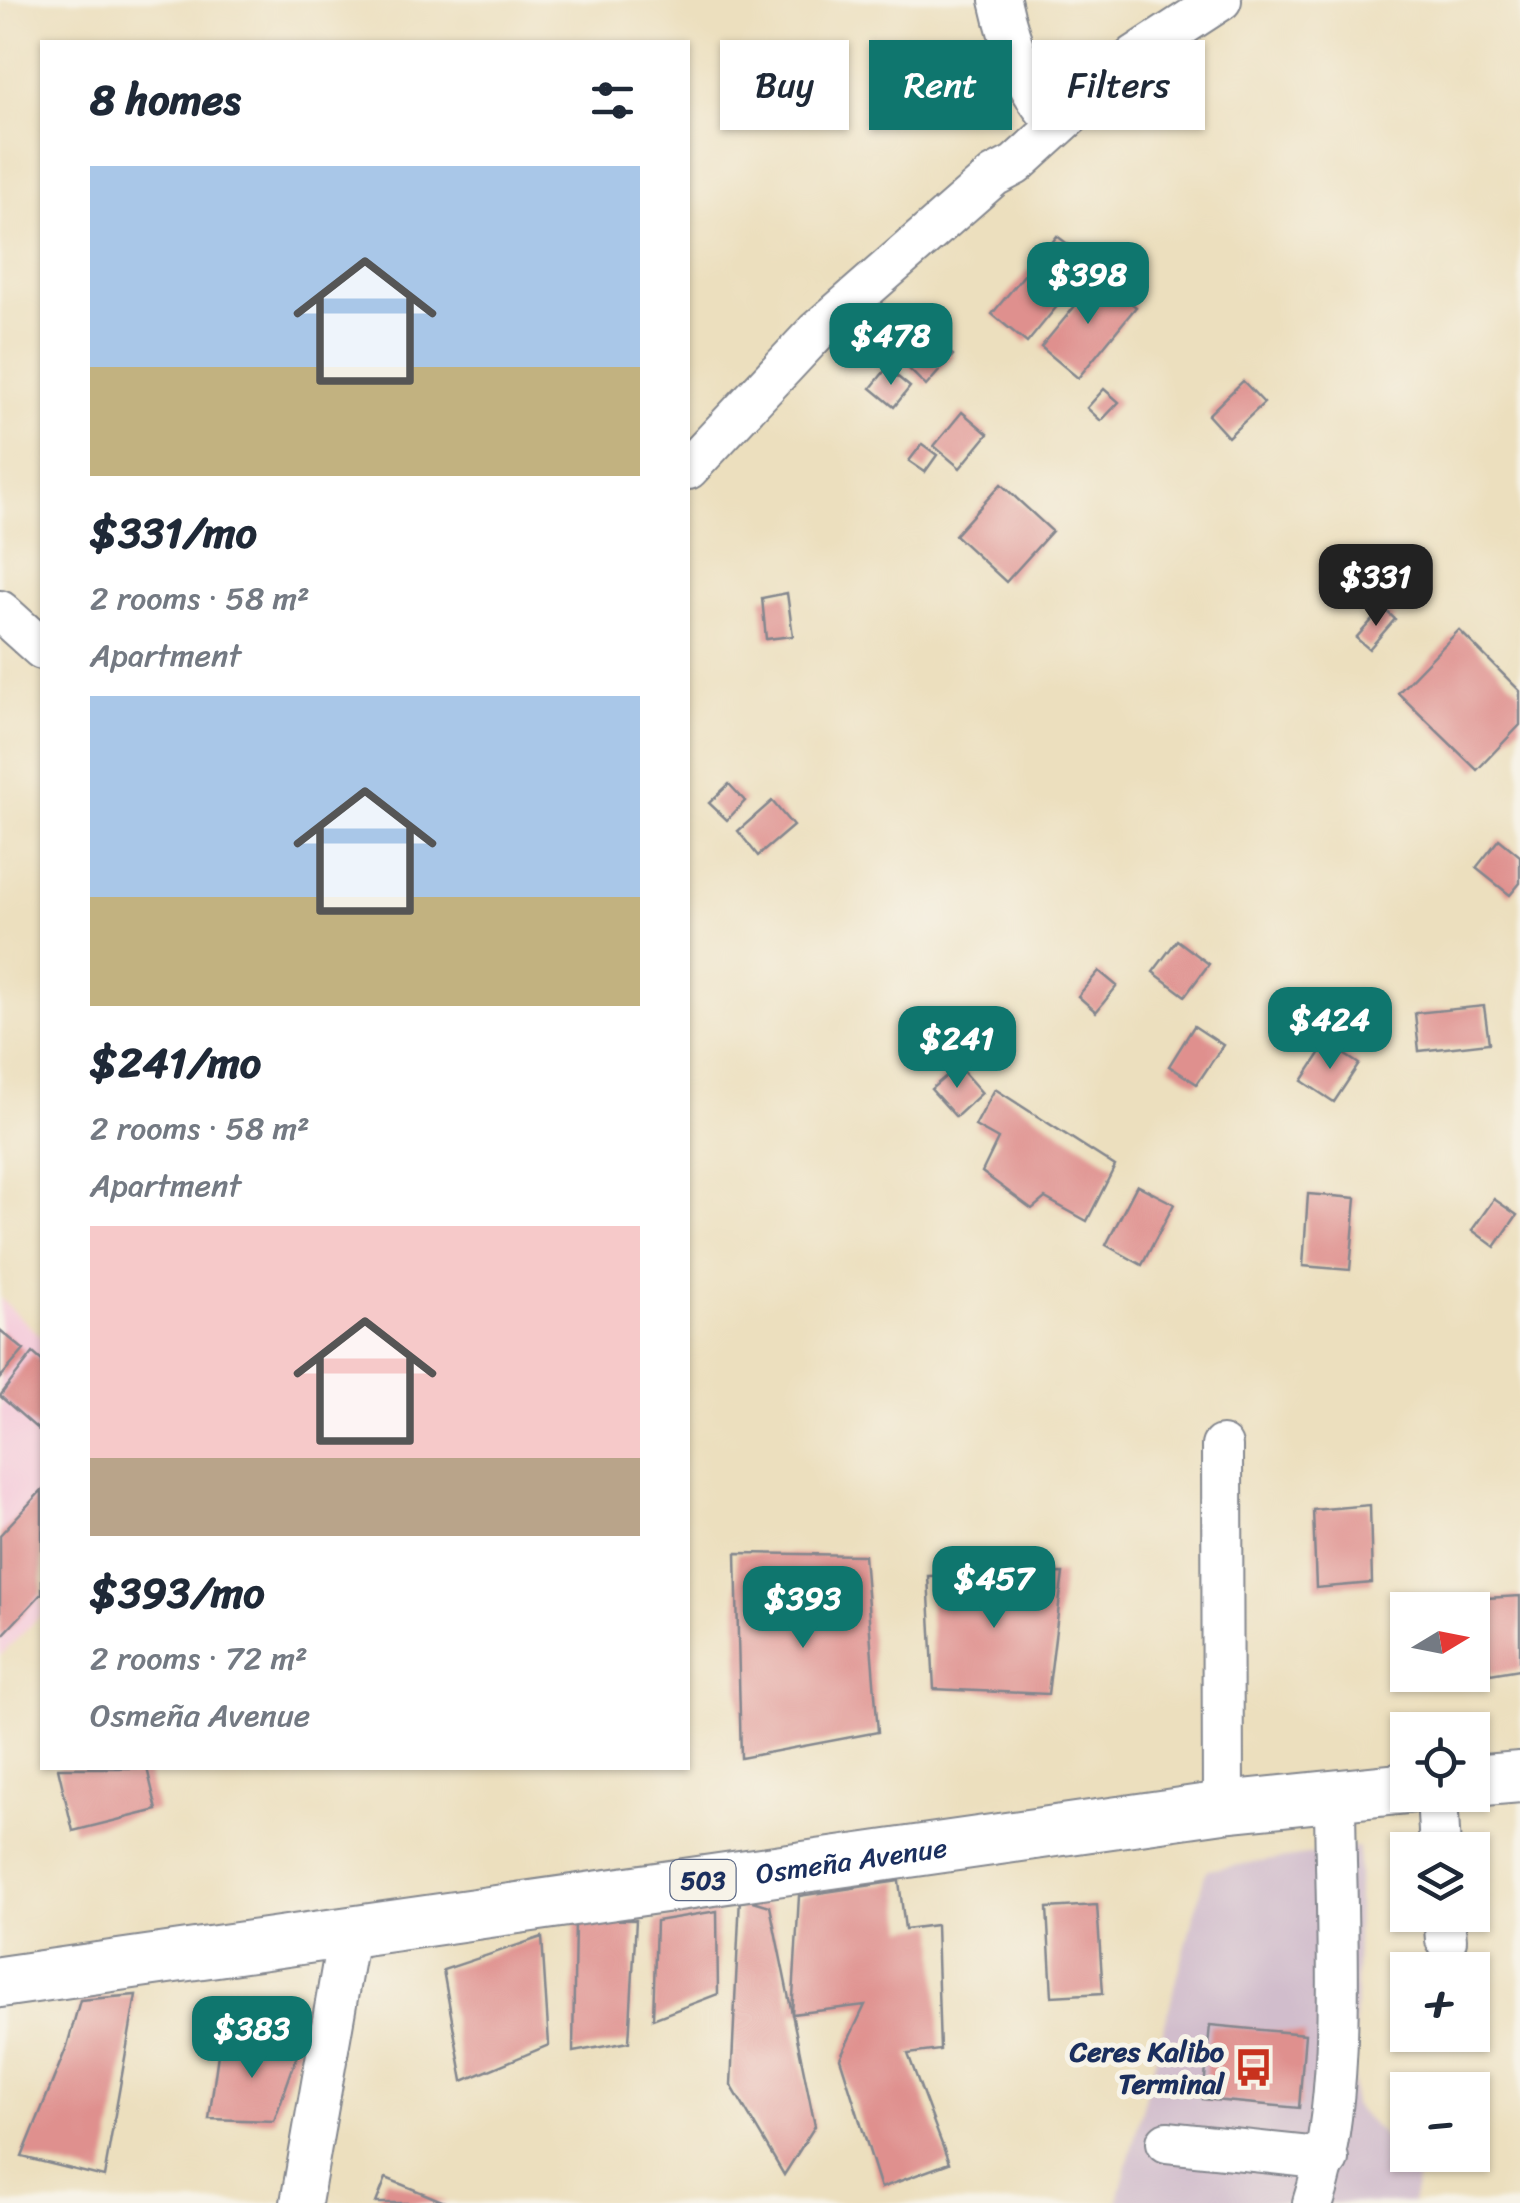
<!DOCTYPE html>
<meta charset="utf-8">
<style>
:root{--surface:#fff;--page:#f6f6f7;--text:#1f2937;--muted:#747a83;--accent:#0f766e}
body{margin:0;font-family:Sriracha,sans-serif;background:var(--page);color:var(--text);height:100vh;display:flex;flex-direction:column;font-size:38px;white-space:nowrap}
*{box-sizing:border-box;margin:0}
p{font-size:32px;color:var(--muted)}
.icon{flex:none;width:55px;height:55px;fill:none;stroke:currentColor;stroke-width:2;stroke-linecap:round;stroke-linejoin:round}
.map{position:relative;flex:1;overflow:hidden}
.details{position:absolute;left:40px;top:40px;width:650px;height:1730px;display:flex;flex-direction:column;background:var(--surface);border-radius:0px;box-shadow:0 2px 8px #0004}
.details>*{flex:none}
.top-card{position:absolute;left:720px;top:40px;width:650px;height:90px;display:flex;gap:20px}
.needle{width:65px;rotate:80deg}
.controls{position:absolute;left:1390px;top:1592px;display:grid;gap:20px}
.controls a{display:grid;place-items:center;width:100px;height:100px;border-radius:0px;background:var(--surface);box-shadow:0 2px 8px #0004;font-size:50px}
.price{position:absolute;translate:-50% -85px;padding:0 22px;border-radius:20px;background:var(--accent);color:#fff;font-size:32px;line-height:65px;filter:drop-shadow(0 2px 5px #0008)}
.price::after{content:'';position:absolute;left:50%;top:60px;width:30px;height:22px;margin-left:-15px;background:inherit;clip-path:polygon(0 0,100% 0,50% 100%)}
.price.on{background:#222;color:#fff}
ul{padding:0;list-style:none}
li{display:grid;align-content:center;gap:20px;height:530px;padding:0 50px}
li span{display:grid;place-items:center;height:310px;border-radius:0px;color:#555}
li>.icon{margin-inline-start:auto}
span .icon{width:180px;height:180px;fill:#fffc;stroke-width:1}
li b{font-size:42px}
h2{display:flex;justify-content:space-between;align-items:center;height:120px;padding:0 50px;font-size:42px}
.pill{padding:0 35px;border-radius:0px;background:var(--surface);box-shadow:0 2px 8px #0004;font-size:35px;line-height:90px}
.pill.on{background:var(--accent);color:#fff}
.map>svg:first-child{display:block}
</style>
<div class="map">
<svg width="1520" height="2203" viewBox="0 0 1520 2203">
<rect width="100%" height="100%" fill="#f7f3e8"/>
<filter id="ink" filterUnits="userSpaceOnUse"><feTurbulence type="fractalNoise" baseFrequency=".01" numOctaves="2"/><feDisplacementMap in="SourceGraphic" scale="20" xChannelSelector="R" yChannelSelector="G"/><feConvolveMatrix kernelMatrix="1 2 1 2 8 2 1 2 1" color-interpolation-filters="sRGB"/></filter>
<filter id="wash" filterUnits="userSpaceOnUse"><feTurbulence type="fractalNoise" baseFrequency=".0048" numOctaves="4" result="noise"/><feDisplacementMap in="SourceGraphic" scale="40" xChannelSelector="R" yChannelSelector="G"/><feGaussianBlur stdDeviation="2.25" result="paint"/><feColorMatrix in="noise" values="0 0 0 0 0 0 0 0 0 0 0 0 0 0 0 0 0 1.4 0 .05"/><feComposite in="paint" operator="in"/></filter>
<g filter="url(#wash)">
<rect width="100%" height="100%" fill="#ecdfbe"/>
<!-- built -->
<polygon fill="#f5cfdc" points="0,1298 42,1338 42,1614 0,1656"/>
<!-- industrial -->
<polygon fill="#d1bdcc" points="1359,1847 1353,2105 1419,2173 1412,2203 1117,2203 1206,1870"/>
<g id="blocks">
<!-- building -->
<g fill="#df908e">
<polygon points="1057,236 1097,266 1078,291 1038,261"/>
<polygon points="1029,269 1063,299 1027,343 992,314"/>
<polygon points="1099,277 1136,307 1078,378 1041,347"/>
<polygon points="927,331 953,355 926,386 900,360"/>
<polygon points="887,368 910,387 894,407 871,388"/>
<polygon points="1243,381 1264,403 1228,437 1208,415"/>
<polygon points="1104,389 1119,402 1101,421 1087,408"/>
<polygon points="962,412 988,434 960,468 934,446"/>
<polygon points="922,444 937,455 925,472 909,461"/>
<polygon points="1001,484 1052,531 1006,582 955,535"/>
<polygon points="787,593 793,636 766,639 762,598"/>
<polygon points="1383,608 1395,619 1369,649 1356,638"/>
<polygon points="1459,630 1520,691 1520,725 1477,770 1398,693"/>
<polygon points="729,784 745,801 727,820 709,803"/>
<polygon points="772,801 793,826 758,856 738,831"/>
<polygon points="1499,839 1520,856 1520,883 1510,895 1476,868"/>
<polygon points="1177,940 1209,964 1185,996 1153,972"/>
<polygon points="1099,971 1117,986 1096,1012 1078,996"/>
<polygon points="1484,1006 1489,1043 1419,1051 1415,1013"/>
<polygon points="1194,1026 1223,1045 1197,1084 1169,1066"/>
<polygon points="1327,1043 1359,1064 1334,1102 1302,1081"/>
<polygon points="958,1066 982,1093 956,1117 931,1089"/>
<polygon points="995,1089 1115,1166 1087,1221 1045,1198 1032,1209 982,1172 998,1139 975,1126"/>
<polygon points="1137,1185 1174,1204 1142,1265 1106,1245"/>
<polygon points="1308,1194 1356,1198 1350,1270 1303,1266"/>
<polygon points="1494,1199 1517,1215 1495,1247 1472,1230"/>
<polygon points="0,1330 24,1350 0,1378"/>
<polygon points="33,1353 42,1361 42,1433 0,1396"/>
<polygon points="42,1490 42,1593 0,1638 0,1535"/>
<polygon points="1370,1505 1372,1583 1316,1588 1313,1510"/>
<polygon points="736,1553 864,1555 878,1732 741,1758"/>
<polygon points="1063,1573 1048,1694 934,1689 928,1576"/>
<polygon points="1520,1596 1520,1669 1490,1674 1486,1598"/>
<polygon points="58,1768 147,1768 157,1810 73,1831"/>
<polygon points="899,1881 905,1929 936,1925 940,2050 908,2054 949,2163 881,2188 840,2058 865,2005 792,2014 799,1896"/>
<polygon points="740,1897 770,1906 815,2126 784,2175 731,2085"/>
<polygon points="1097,1905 1103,1993 1052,1996 1047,1908"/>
<polygon points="717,1911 718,1994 653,2019 656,1921"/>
<polygon points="575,1919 636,1920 629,2042 573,2052"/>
<polygon points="542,1937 549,2045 463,2081 443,1970"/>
<polygon points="136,1995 104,2177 22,2157 67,2046 80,2000"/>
<polygon points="1210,2025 1305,2034 1299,2108 1203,2099"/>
<polygon points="302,2042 274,2121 209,2119 219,2047"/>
<polygon points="386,2178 447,2203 376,2203"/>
</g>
</g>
</g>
<g filter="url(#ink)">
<use href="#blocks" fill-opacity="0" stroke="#84878e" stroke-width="2.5"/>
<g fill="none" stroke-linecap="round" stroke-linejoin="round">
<defs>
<g id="minor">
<path d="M1000,0C1008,36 1027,99 1058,122"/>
<polyline points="688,469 817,331 994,176 1015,165 1135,56 1221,0"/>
<polyline points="0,611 42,649"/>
<polyline points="1222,1446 1223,1807"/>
<polyline points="1437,1795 1440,1850"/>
<polyline points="1444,1915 1446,1940"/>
<polyline points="1167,2142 1328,2159"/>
<polyline points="301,2203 349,1929"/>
<path d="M1313,2203C1350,2092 1335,1916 1335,1796"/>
</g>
<g id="major">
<polyline points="1472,1781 1520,1777"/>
<path id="s1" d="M0,1982L1223,1807L1408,1788"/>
</g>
</defs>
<!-- minor casing -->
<use href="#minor" stroke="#84878e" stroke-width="44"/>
<!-- major casing -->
<use href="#major" stroke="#84878e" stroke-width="54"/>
<!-- minor -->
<use href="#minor" stroke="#fff" stroke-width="40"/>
<!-- major -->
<use href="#major" stroke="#fff" stroke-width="50"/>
</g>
</g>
<!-- icons -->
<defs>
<symbol id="bus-bare" viewBox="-9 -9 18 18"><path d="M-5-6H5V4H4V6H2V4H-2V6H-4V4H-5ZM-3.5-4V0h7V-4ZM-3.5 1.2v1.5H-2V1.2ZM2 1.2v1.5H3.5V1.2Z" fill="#c8321e" stroke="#f7f3e8" stroke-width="2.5" paint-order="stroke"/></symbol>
</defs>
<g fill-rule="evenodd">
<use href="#bus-bare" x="1226" y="2040" width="55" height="55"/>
</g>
<g text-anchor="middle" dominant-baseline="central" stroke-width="10" stroke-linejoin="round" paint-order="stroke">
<!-- shield labels -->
<rect fill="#f7f3e8" stroke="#5d6a87" stroke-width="2.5" x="670.5" y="1860" width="65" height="40" rx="8"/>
<g font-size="25" font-weight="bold" fill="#1b2f5e">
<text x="703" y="1880">503</text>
</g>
<!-- street labels -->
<g font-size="28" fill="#1b2f5e" stroke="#f7f3e8">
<text stroke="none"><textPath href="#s1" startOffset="860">Osmeña Avenue</textPath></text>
</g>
<!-- poi labels -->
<g font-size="28" font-weight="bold" fill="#1b2f5e" stroke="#f7f3e8" text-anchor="end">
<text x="1224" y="2051">Ceres Kalibo<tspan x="1224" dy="32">Terminal</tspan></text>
</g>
</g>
</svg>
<div class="controls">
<a><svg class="needle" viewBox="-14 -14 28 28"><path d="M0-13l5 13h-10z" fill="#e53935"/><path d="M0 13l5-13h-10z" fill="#747a83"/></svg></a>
<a><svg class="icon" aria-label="locate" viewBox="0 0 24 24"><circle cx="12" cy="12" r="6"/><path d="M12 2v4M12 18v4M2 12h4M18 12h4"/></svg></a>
<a><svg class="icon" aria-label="layers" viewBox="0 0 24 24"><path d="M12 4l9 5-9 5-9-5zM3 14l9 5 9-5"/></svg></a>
<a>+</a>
<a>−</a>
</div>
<b class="price" style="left:1088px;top:327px">$398</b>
<b class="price" style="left:891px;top:388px">$478</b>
<b class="price on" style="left:1376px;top:629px">$331</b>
<b class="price" style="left:1330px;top:1072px">$424</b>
<b class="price" style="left:957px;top:1091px">$241</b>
<b class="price" style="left:994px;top:1631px">$457</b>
<b class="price" style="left:803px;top:1651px">$393</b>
<b class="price" style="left:252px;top:2081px">$383</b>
<div class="top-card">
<a class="pill">Buy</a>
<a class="pill on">Rent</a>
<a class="pill">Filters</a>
</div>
<section class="details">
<h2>8 homes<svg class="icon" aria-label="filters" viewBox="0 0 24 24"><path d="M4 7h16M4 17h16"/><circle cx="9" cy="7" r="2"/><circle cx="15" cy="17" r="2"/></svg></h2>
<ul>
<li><span style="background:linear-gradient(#a9c7e8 65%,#c2b280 0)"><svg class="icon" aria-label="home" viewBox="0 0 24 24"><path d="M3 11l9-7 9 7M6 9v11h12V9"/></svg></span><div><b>$331/mo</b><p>2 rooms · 58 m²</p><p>Apartment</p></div></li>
<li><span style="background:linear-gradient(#a9c7e8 65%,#c2b280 0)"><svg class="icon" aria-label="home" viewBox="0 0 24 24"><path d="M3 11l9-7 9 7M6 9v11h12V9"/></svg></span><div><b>$241/mo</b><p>2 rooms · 58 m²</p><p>Apartment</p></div></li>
<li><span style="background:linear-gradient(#f6c9c9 75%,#b9a48a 0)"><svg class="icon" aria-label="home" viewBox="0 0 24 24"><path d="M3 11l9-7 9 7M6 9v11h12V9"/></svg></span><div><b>$393/mo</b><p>2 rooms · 72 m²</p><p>Osmeña Avenue</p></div></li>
</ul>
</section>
</div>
